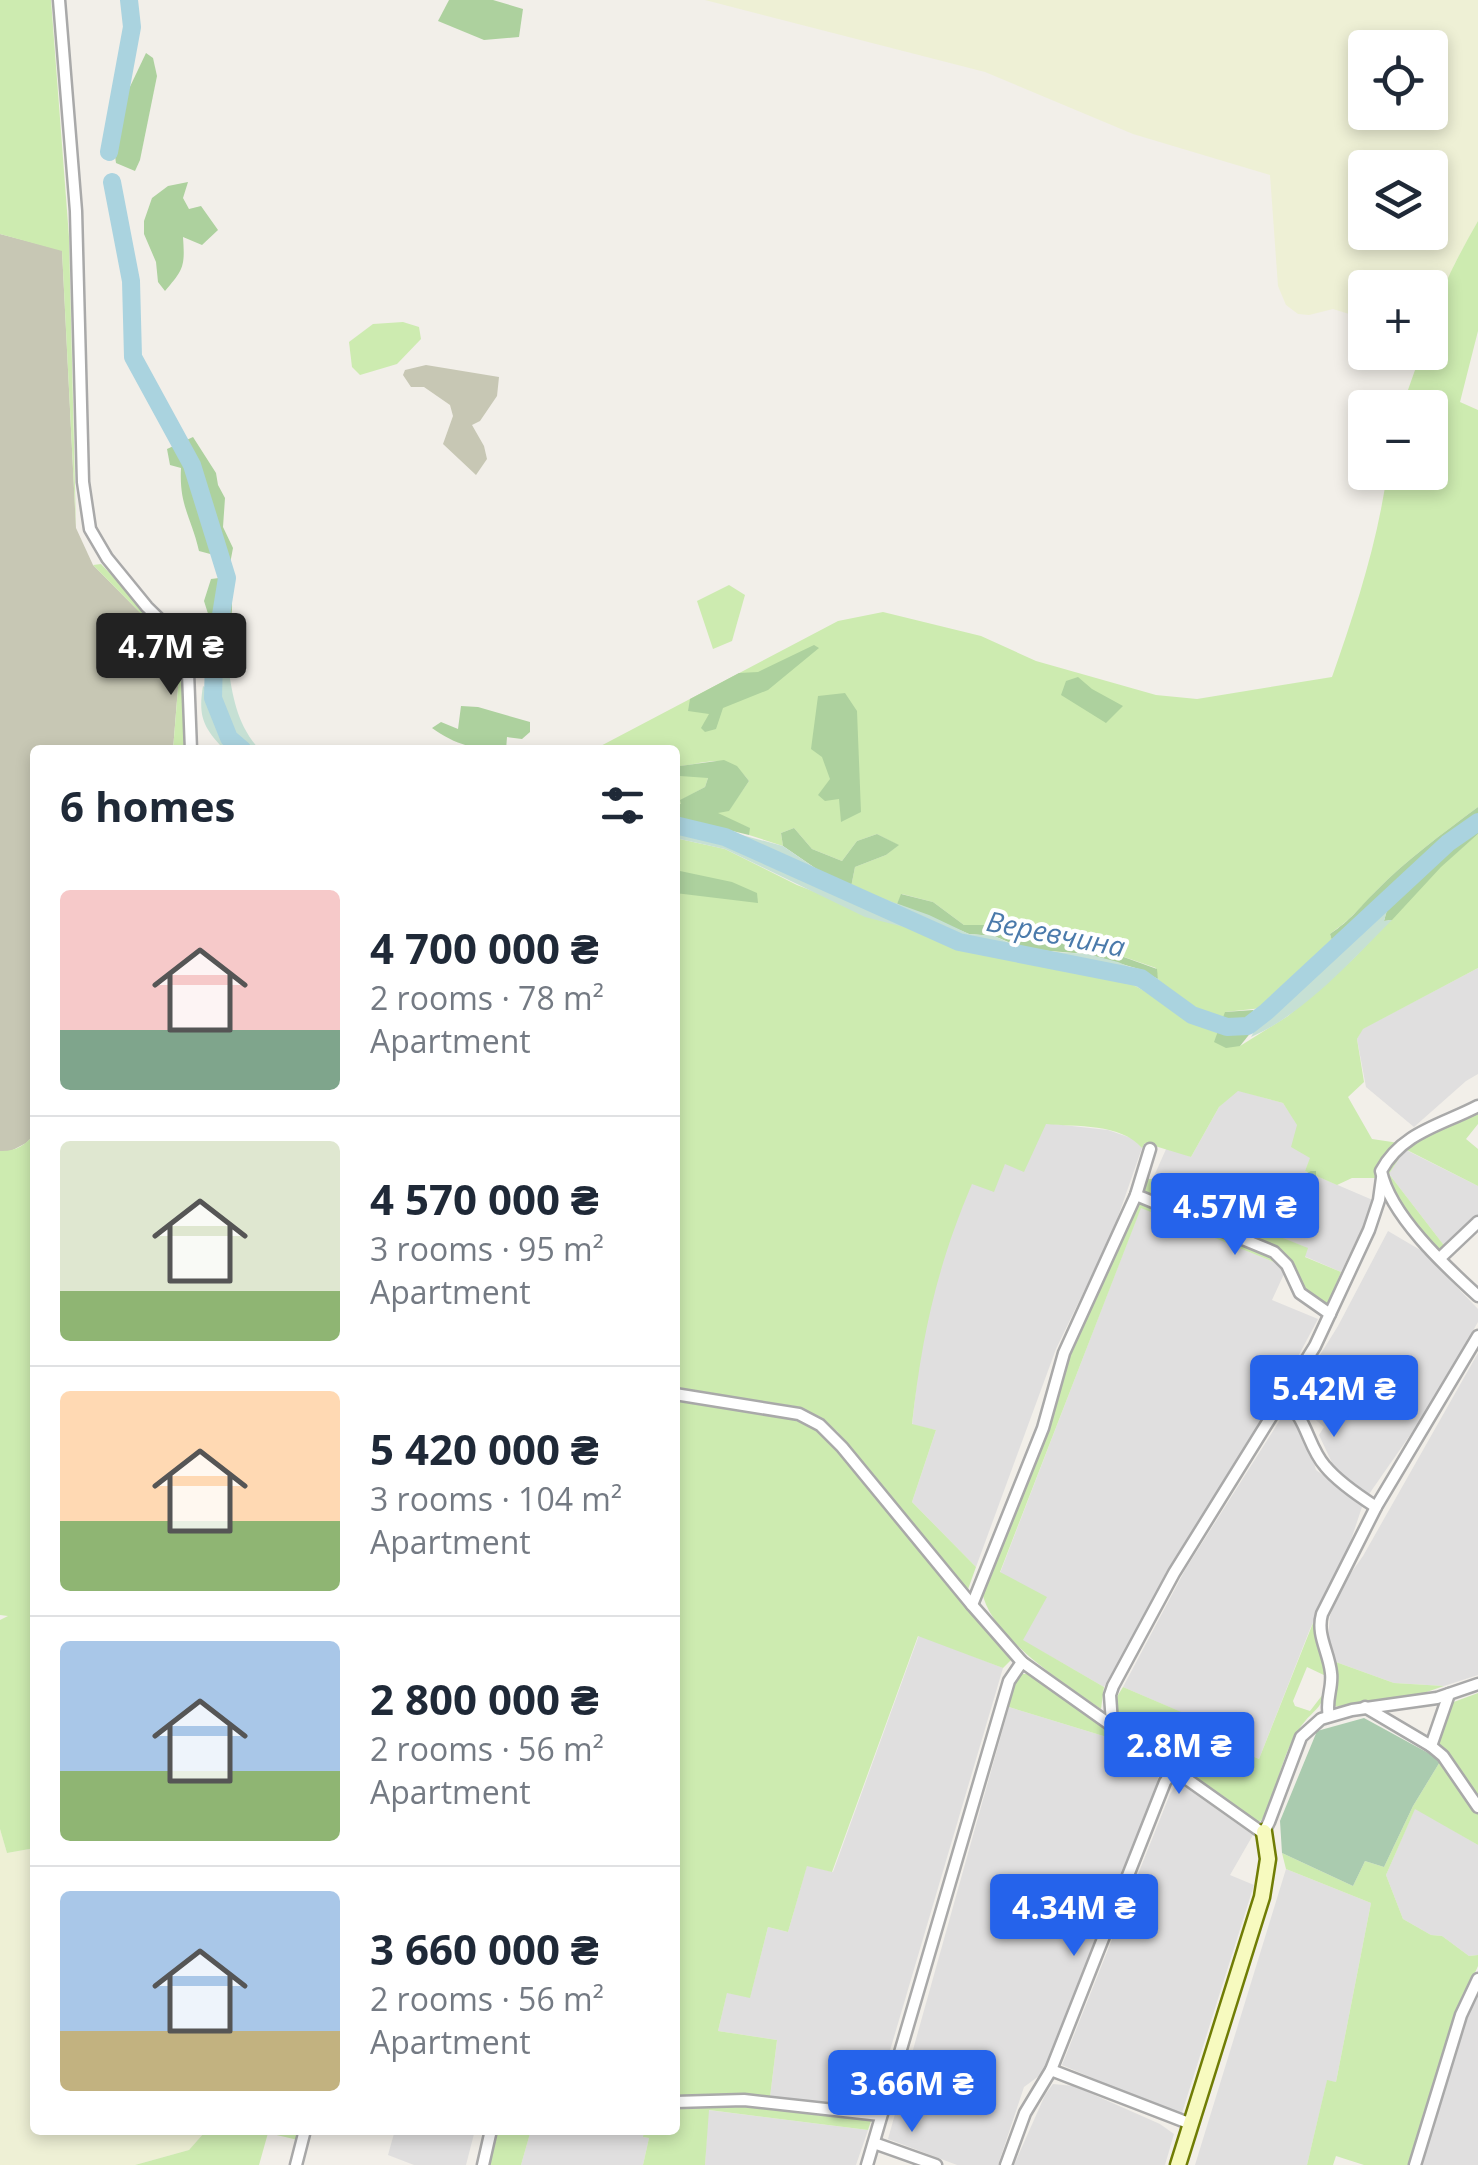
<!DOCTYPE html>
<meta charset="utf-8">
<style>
:root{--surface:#fff;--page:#f6f6f7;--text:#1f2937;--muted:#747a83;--line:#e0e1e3;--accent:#2563eb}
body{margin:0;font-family:"Open Sans",sans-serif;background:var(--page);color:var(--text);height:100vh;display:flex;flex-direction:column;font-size:38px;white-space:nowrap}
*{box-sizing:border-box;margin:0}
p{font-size:32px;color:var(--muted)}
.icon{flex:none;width:55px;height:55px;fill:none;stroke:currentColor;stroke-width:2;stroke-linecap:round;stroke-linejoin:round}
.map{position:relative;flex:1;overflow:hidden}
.panel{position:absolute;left:30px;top:745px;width:650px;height:1390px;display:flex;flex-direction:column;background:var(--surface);border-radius:10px;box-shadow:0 5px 15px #0003}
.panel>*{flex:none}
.controls{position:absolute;left:1348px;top:30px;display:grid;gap:20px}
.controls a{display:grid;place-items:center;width:100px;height:100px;border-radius:10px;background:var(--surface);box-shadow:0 5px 15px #0003;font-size:50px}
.price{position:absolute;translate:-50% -85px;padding:0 22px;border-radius:10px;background:var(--accent);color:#fff;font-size:32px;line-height:65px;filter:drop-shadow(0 2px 5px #0008)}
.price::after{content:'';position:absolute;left:50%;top:60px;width:30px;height:22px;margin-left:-15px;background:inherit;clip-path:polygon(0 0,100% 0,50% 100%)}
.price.current{background:#222;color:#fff}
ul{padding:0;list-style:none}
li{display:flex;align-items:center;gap:30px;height:250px;padding:0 30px}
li+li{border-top:2px solid var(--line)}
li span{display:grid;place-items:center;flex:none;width:280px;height:200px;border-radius:10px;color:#555}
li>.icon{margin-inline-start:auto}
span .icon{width:120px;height:120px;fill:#fffc;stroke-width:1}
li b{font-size:42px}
h2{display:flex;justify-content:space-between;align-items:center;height:120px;padding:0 30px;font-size:42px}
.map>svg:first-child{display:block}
</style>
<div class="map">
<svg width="1478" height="2165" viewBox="0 0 1478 2165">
<rect width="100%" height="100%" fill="#f2efe9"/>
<!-- residential -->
<g fill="#e0dfdf">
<polygon points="1478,968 1478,1074 1466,1081 1414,1127 1366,1087 1357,1039 1362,1029"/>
<polygon points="1237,1090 1283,1103 1298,1125 1295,1140 1311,1158 1305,1171 1375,1201 1341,1272 1304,1256 1307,1248 1150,1185 1167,1147 1191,1157 1219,1107"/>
<polygon points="1045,1123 1108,1130 1134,1139 1142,1148 1113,1231 1056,1349 976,1567 912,1502 936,1430 912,1425 919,1361 929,1307 952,1230 972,1183 1005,1164"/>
<polygon points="1404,1149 1478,1186 1478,1216 1446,1248 1389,1174"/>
<polygon points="1141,1207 1281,1265 1284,1274 1272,1300 1318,1319 1261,1426 1198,1524 1104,1687 1022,1640 1000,1573"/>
<polygon points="1388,1231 1422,1251 1478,1309 1478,1322 1424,1415 1367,1497 1335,1469 1319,1435 1324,1427 1292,1400 1338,1326"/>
<polygon points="1478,1353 1478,1675 1444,1686 1394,1683 1333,1661 1328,1638 1330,1616 1341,1587 1363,1556"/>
<polygon points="1285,1412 1298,1423 1307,1438 1316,1470 1363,1504 1346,1555 1310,1629 1259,1759 1202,1734 1206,1723 1123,1687 1185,1570"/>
<polygon points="919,1635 1003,1668 873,2108 770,2097 777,2040 718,2031 727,1992 750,1997 768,1927 788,1932 807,1865 833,1872"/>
<polygon points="1009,1707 1110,1738 1160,1768 1153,1800 1043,2073 1024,2087 998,2165 957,2165 888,2139"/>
<polygon points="1178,1782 1253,1835 1230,1875 1254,1885 1181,2116 1062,2065 1170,1794"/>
<polygon points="1415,1808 1478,1845 1478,1955 1469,1956 1442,1936 1431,1935 1403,1919 1386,1875"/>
<polygon points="1286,1869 1371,1903 1336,2082 1327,2081 1307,2165 1195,2165"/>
<polygon points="1478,1991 1478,2165 1421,2165 1470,2005"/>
<polygon points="1053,2084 1074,2086 1160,2124 1174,2134 1165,2165 1014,2165 1045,2095"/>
<polygon points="708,2110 868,2130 856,2165 705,2165"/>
<polygon points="395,2130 475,2130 466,2165 414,2165 388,2155"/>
<polygon points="531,2130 644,2130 643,2137 649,2138 643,2165 521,2165"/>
</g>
<!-- construction -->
<g fill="#c7c7b4">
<polygon points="0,234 62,250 76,528 93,565 176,649 180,662 173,750 35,750 35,1134 26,1143 9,1152 0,1151"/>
<polygon points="426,365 499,377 497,396 480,421 472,425 484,446 487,459 476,475 443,444 453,416 450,405 424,387 411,387 403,375 405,370"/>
</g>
<!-- farmland -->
<g fill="#eef0d5" fill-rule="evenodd">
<path d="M705,0H1478V221L1455,263L1430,326V288H1365V319L1333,309L1309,315L1298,314L1286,305L1278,286L1270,175L1133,134L985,72ZM1365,48H1430V112H1365ZM1365,168H1430V232H1365Z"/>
<polygon points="0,1829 7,1853 35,1848 35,2130 225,2130 204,2133 189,2150 135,2165 0,2165"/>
</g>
<!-- grass -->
<g fill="#cdebb0">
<polygon points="0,0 51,0 69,237 76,528 62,251 0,234"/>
<path d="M1478,221V331L1460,402L1478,410V807C1442,834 1406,860 1375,892C1358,910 1352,918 1330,934L1333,944L1262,1008L1225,1012L1240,1046L1288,1016L1353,959L1441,866L1478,834V968L1363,1029L1357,1039L1364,1082L1348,1097L1372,1139L1399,1143L1382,1160L1377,1178H1352L1337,1185L1305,1171L1310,1158L1291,1147L1297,1125L1283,1103L1238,1091L1219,1107L1191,1157L1145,1143L1142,1148C1121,1123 1076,1127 1046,1124L1024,1172L1005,1164L994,1192L972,1184C937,1266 922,1335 912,1424L936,1430L912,1502L976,1567L966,1595L837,1431L794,1406L675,1388V838L725,849L797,885L957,947L1126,981L1161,1000L1167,990L1158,979L1156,968L1107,951L1071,947L1028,925H964L933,902L902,894L897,904L851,887L855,867L886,855L898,845L877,834L857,841L842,861L812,849L794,828L781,833L783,846L749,835V828L715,813L729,810L749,781C727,752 713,762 681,766L708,778L705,787L681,800L682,804L675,803V750H593L838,621L883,612L981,636L1036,661L1156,695L1197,699L1332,677C1355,612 1378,541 1387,473L1430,472V408L1402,407L1421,353L1430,352C1430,305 1455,262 1478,221Z"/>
<polygon points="403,322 419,327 421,339 397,364 360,375 352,367 349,342 373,324"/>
<polygon points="101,564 179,646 184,662 186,750 173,750 180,663 176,649 93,565"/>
<polygon points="729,585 745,595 732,641 713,649 697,601"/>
<polygon points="1478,1109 1478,1124 1466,1139 1478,1149 1478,1186 1405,1149 1389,1174 1446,1248 1442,1252 1435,1249 1393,1195 1385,1174 1402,1147"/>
<path d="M35,1134V1848L7,1853L0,1829V1620L8,1616L0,1615V1151C15,1152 25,1145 35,1134Z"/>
<polygon points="1144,1179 1153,1179 1151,1185 1308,1248 1305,1257 1341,1272 1327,1306 1305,1293 1288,1258 1280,1250 1148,1196 1144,1190"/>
<path d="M1144,1202L1275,1257L1281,1265L1141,1208L1000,1572L1047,1597L1023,1640L1104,1687L1101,1709C1065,1684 989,1636 982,1591L1067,1355L1136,1204Z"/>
<polygon points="675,1396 796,1417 820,1428 1014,1657 1003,1668 918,1636 832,1872 807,1866 788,1932 768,1927 750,1998 727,1993 718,2031 777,2040 770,2097 675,2098"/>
<path d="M1313,1623L1328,1677L1307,1667L1293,1701L1295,1706L1310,1711L1327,1689C1322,1706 1317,1708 1306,1720C1281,1748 1279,1790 1261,1821L1254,1822L1118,1718L1115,1700L1123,1687L1207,1723L1203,1734L1259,1759Z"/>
<polygon points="1333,1661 1394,1683 1444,1686 1412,1697 1331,1707 1336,1685"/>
<polygon points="1019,1674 1029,1674 1042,1680 1156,1761 1160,1768 1110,1738 1009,1707 1012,1684"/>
<polygon points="1478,1693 1478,1800 1437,1742 1451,1703"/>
<polygon points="1441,1760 1478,1810 1478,1845 1415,1809 1386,1875 1403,1919 1431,1935 1442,1936 1469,1956 1478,1955 1478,1966 1456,2015 1408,2165 1364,2165 1336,2156 1333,2165 1307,2165 1327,2080 1336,2082 1371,1903 1286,1869 1282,1853 1353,1886 1365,1861 1384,1867 1413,1806"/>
<polygon points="725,2103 872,2118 868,2130 709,2110 705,2165 643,2165 649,2138 643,2137 644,2130 675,2130 675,2105"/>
<polygon points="225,2130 301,2130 298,2140 268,2133 259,2165 135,2165 189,2150 204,2133"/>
<polygon points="497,2130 531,2130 521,2165 488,2165"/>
</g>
<!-- forest -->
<g fill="#add19e">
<polygon points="449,0 493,0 523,9 519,37 484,40 438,21"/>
<polygon points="146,53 153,58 157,76 140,160 135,171 116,163 115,156 127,93"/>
<path d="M188,182L183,198L189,209L201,206L218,230L202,245L183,237C185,266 184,269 165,291L158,282L156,262L144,234V221L152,198L168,186Z"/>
<path d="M193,437L216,473L218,485L225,498L223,527L233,548L229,569L221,570L214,555L199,551C191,516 179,506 181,468L170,465L167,449Z"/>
<path d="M219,578C236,595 233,609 229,631L210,620L204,601L211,579Z"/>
<polygon points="814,645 819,648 768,690 723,708 716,729 705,732 701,728 709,714 688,711 690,699 739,673 758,672"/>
<polygon points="1078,677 1092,689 1123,706 1106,723 1061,695 1066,681"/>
<polygon points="845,693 857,711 861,812 841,822 839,799 825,801 818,795 830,779 822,757 811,749 818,696"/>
<path d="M461,706L478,707L530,722V732L522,739L507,737L506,750C477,750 455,745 432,728L441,722L458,729Z"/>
<polygon points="724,760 737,766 749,781 729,811 718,813 750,828 749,835 675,817 675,803 681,804 680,800 705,787 708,778 680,776 680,766"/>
<path d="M1478,807V834L1441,867L1392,920L1384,921L1388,905L1333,944L1330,934C1352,919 1357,910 1375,892C1406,860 1442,834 1478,807Z"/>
<polygon points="794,828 812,849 842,861 857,841 877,834 899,845 886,855 855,867 851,887 818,870 783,846 781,833"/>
<polygon points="680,871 732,882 757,893 758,903 675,893 675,875"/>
<polygon points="901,894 933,902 964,925 991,925 989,918 1028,925 1071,947 1107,951 1157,969 1158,979 1139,969 1087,954 1025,949 994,936 969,934 897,904"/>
<polygon points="1253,1010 1260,1021 1240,1046 1226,1048 1214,1042 1225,1012"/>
<path d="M1311,1171H1316V1176C1302,1195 1302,1206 1309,1228L1306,1235L1287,1238L1281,1231L1305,1174Z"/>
</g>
<!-- wetland -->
<g fill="#c6e0d4">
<path d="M218,658L228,666C233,698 237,725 260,750H225C203,728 198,716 203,686L209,690L220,687Z"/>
<polygon points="675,817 783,846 818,870 851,887 929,915 969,934 994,936 1025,950 1087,954 1118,962 1158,979 1168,990 1162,1001 1126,981 964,949 964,941 922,922 904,927 865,917 725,849 675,838"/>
<path d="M1389,904L1384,921L1392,920C1353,959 1303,1015 1251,1037L1260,1021L1253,1010L1262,1008L1333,944Z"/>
</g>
<!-- cemetery -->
<polygon fill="#aacbaf" points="1364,1718 1441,1760 1413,1806 1384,1867 1365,1861 1353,1886 1282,1853 1280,1821 1317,1731"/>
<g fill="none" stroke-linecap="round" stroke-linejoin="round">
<!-- river -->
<g stroke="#aad3df" stroke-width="18">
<polyline points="109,152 132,27 129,0"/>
<polyline points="112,182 131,281 133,357 192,465 227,578 214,658 213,698 229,738 243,750"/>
<polyline points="675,825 725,837 959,942 1141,978 1192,1015 1227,1027 1248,1026 1266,1012 1448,843 1478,822"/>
</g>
<defs>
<g id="street">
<polyline points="59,0 76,211 83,482 90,529 107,558 147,607 187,646 191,750"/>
<path d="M1478,1106C1442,1125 1402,1132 1381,1171C1390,1215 1445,1266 1478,1296"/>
<polyline points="1136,1195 1274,1252 1287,1265 1300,1293 1330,1314"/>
<polyline points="1440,1258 1478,1222"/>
<polyline points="675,1394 799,1414 820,1425 842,1447 972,1605 1022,1662 1260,1831 1264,1832 1269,1822 1301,1737 1321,1719 1352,1710 1437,1698 1478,1684"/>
<path d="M1282,1399C1307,1415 1307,1446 1325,1466C1338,1482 1359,1496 1376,1507"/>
<polyline points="972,1605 1043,1428 1064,1353 1136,1195 1150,1149"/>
<polyline points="1365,1707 1431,1746 1443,1756 1478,1807"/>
<path d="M1329,1716C1325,1701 1333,1688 1331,1673C1329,1652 1316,1635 1322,1614L1376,1507L1478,1336"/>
<polyline points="1112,1723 1110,1695 1113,1686 1174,1573 1315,1346 1369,1230 1379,1200 1382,1178"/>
<polyline points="1431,1746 1449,1694"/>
<polyline points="1051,2070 1191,2124"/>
<polyline points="675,2102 744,2100 880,2115"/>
<polyline points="874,2143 936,2165"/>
<polyline points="296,2165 305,2130"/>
<polyline points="483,2165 491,2130"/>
<polyline points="867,2165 1009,1681 1022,1662"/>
<polyline points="1006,2165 1025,2113 1051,2070 1165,1782 1174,1769"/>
<polyline points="1415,2165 1461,2015 1478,1979"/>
</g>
<polyline id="secondary" points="1178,2165 1262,1897 1268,1859 1264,1832"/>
</defs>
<!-- street casing -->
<use href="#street" stroke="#a9a9a9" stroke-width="15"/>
<!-- secondary casing -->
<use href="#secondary" stroke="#707d05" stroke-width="19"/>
<!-- street -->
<use href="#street" stroke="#fff" stroke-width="10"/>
<!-- secondary -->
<use href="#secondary" stroke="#f7fabf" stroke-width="14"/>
</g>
<g text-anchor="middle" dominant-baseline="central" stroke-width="8" stroke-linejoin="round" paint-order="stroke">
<!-- water labels -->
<g font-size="28" font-style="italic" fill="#4a7aab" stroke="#fff">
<text transform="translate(1056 933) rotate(11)">Веревчина</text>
</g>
</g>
</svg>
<div class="controls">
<a><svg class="icon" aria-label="locate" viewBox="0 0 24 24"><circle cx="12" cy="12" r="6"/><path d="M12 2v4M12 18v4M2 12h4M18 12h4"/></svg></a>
<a><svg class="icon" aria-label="layers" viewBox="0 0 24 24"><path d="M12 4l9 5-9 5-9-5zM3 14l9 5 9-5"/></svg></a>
<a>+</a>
<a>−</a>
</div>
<b class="price current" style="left:171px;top:698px">4.7M ₴</b>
<b class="price" style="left:1235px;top:1258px">4.57M ₴</b>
<b class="price" style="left:1334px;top:1440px">5.42M ₴</b>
<b class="price" style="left:1179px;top:1797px">2.8M ₴</b>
<b class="price" style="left:1074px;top:1959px">4.34M ₴</b>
<b class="price" style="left:912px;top:2135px">3.66M ₴</b>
<section class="panel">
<h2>6 homes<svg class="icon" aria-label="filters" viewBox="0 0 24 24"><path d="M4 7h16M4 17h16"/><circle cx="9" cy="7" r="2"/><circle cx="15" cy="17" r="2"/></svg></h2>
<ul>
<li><span style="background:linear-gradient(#f6c9c9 70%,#7fa58c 0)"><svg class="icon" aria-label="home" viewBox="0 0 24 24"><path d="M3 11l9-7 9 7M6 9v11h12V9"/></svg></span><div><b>4 700 000 ₴</b><p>2 rooms · 78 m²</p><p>Apartment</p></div></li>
<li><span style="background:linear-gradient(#dfe7d0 75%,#8fb573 0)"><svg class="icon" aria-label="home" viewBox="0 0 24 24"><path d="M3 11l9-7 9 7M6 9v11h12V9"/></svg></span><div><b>4 570 000 ₴</b><p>3 rooms · 95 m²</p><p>Apartment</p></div></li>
<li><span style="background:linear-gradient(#ffd9b3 65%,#8fb573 0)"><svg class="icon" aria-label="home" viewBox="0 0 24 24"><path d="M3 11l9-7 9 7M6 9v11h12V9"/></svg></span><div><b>5 420 000 ₴</b><p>3 rooms · 104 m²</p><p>Apartment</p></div></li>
<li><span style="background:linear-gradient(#a9c7e8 65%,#8fb573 0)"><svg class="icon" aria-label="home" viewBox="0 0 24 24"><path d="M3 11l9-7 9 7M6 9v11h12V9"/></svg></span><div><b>2 800 000 ₴</b><p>2 rooms · 56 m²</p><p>Apartment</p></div></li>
<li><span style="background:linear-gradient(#a9c7e8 70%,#c2b280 0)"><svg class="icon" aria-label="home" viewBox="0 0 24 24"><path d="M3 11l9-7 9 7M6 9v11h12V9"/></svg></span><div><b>3 660 000 ₴</b><p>2 rooms · 56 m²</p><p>Apartment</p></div></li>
</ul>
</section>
</div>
